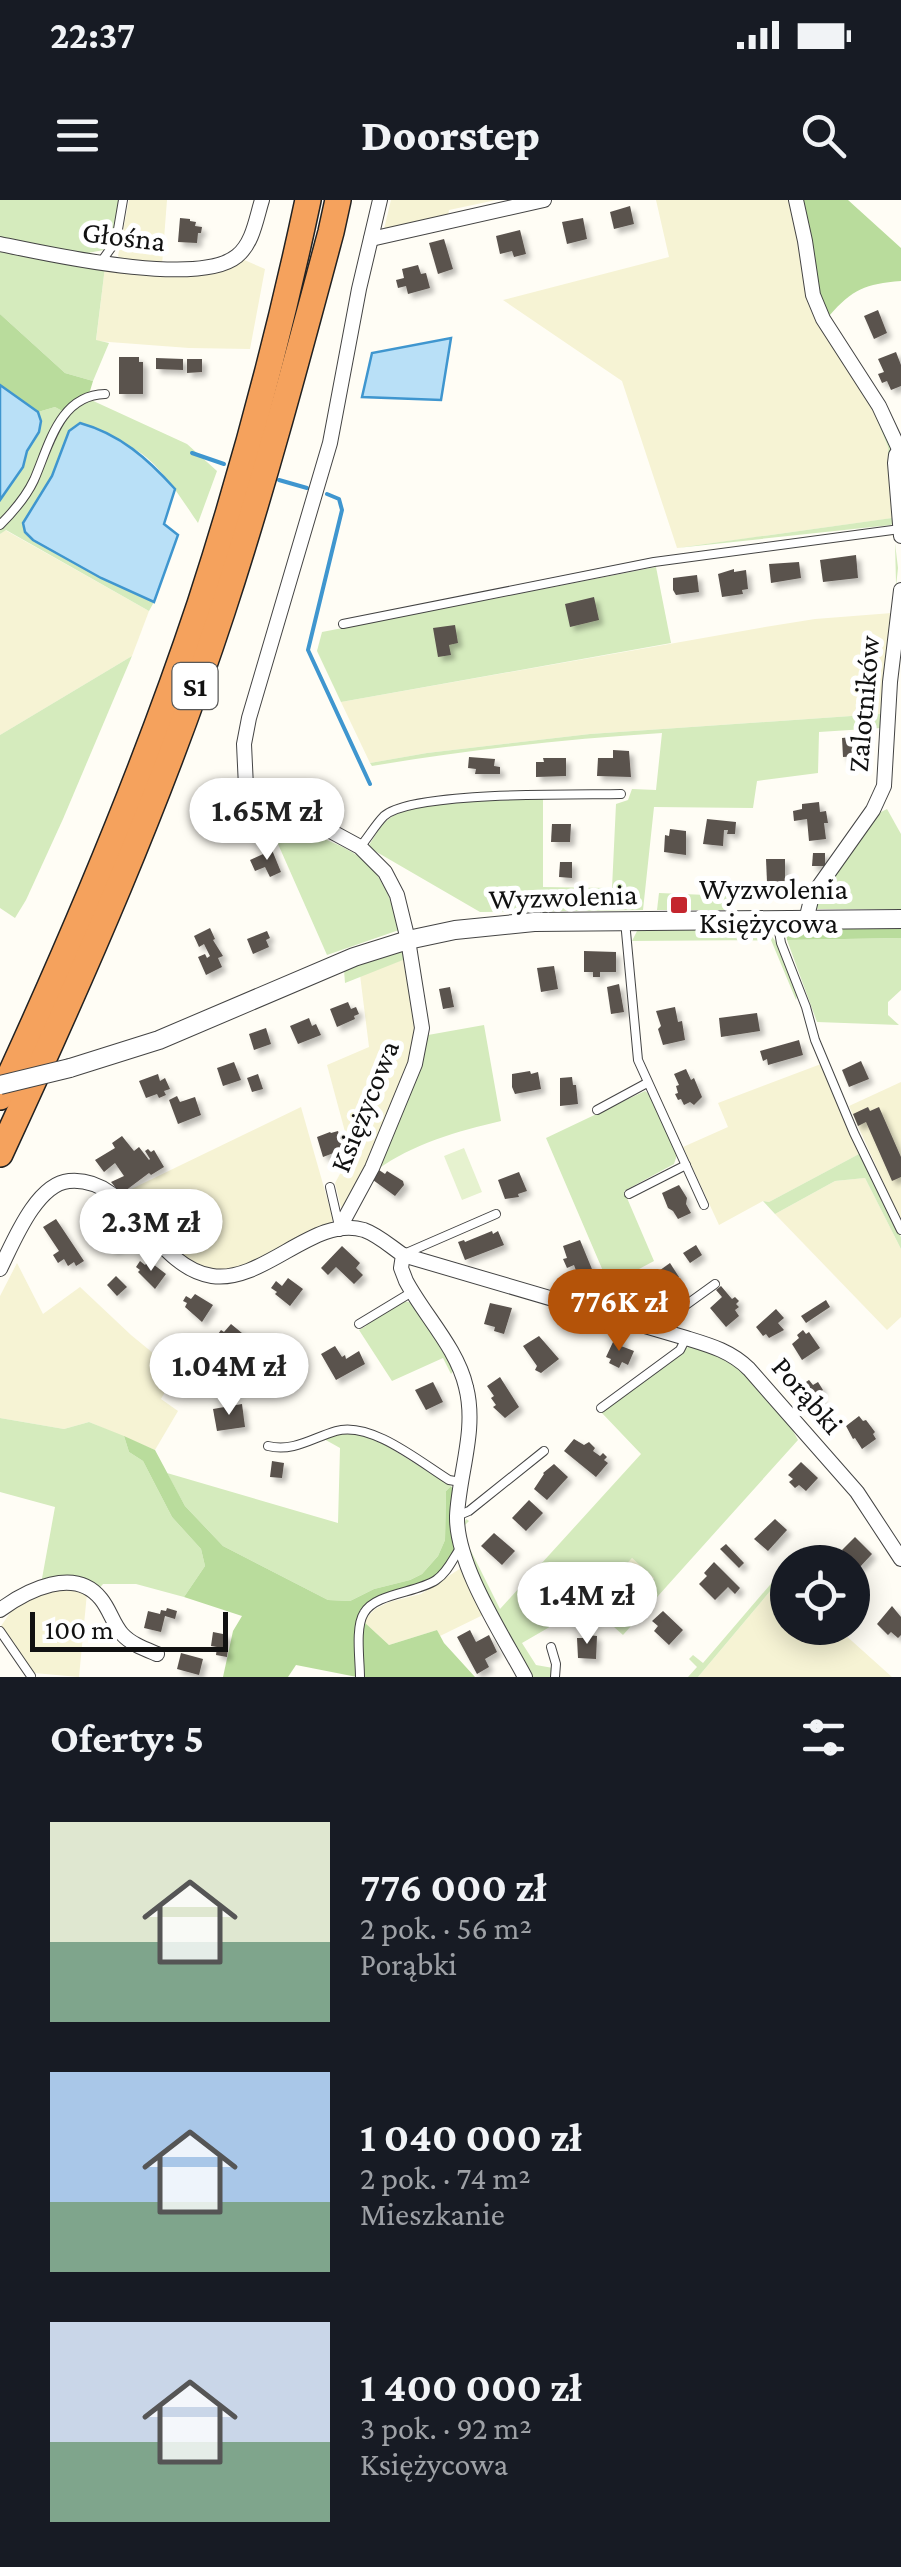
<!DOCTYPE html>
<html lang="pl">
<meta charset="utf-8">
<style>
:root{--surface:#171b24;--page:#242831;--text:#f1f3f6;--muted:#9ea1a6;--accent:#b45309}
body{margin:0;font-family:"Crimson Pro",serif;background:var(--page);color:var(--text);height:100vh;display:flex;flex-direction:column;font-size:38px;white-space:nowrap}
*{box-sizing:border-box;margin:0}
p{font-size:32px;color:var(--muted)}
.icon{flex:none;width:55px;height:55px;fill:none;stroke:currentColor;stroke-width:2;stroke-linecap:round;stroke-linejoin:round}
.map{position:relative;height:1477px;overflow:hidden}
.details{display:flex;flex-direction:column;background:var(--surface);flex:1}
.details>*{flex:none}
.tools{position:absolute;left:770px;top:1345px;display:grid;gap:20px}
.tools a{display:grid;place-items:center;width:100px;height:100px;border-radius:50%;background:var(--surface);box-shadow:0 5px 25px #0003;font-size:50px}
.scale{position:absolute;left:30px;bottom:25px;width:198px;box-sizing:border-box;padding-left:10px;border:5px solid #111;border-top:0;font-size:28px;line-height:35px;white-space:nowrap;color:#111;-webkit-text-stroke:8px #fff;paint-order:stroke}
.price{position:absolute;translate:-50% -85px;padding:0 22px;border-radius:35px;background:#fff;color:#222;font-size:32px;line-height:65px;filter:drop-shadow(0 2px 5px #0008)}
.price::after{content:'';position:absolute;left:50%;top:60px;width:30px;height:22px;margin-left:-15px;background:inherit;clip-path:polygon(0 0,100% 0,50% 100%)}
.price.selected{background:var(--accent);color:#fff}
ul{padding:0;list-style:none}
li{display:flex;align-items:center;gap:30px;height:250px;padding:0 50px}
li span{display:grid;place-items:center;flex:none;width:280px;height:200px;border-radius:0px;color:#555}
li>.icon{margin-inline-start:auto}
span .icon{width:120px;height:120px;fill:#fffc;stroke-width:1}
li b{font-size:42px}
h2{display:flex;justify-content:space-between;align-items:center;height:120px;padding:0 50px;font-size:42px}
.status{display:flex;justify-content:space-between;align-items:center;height:70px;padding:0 50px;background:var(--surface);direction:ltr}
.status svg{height:28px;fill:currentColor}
header{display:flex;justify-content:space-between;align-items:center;height:130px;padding:0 50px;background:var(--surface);font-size:45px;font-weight:800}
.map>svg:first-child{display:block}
</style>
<div class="status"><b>22:37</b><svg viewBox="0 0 49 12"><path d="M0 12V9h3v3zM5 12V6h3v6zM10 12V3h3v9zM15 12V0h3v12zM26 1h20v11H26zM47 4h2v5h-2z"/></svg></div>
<header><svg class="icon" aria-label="menu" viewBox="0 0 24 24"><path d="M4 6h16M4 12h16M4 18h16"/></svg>Doorstep<svg class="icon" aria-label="search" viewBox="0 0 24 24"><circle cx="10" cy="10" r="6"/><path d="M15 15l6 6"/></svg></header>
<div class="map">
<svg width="901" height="1477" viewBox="0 0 901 1477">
<defs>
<filter id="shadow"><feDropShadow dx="4.5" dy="4.5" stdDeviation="2.5" flood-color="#0004"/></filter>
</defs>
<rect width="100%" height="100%" fill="#fffdf5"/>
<!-- farmland -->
<g fill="#f6f3d4">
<polygon points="129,0 167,0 162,65 122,61 118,56"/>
<polygon points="391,0 496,0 449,10 448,15 384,29"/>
<polygon points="656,0 790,0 801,42 808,97 868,198 888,247 893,318 677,348 622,181 503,100 669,57"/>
<polygon points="242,59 265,69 250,149 189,148 96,141 105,67 181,75"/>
<polygon points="5,330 149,411 132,456 0,535 0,334"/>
<polygon points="892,413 880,514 590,534 427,553 370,563 341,502 765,427 815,419"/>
<polygon points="408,758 418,829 416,845 397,897 343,1015 335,983 351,954 327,865 369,847 360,775"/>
<polygon points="821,864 859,954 769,1002 763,1001 719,1025 683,947 728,927 718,903"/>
<polygon points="901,882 901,1022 849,906"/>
<polygon points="301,907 333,1019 331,1024 247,1066 230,1071 208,1070 189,1060 121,994"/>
<polygon points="865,978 901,1049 901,1117 887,1130 775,1014 835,981"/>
<polygon points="17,1063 43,1114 80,1087 131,1135 176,1172 161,1199 178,1211 155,1250 89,1222 64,1229 0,1218 0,1096"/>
<polygon points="632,1358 654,1377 614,1427 590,1406"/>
<polygon points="461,1368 485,1414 440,1436 437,1430 389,1445 363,1421 375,1409 389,1402 421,1394"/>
<polygon points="787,1371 788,1428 846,1428 843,1433 892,1477 698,1477"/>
<polygon points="56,1389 71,1389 87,1393 79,1477 34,1473 1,1426 14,1407"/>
</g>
<!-- green -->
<g fill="#d5ebbd">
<polygon points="0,0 119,0 113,37 104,50 82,54 0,39"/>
<polygon points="0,49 105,67 96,140 109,143 93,181 65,173 0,114"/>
<polygon points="868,198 891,248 894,322 891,325 677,348 892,318 888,247"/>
<path d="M89,199L187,244L217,271L198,323C182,300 157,258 130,247C112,239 89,236 69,231L52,276L23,323L25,332L33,340L101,378L154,402L149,411L6,330L0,334V328C12,311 26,294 38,277C57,247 55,220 89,199Z"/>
<polygon points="55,207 64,212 46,240 27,286 8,313 0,321 0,300 23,267 27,251 39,232 41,221 38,212"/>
<path d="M895,343L898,368L881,528L819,532L818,573L757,581L753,608L654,607L643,710L480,712L368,647C375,636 381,623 393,616C418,601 511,600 543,599V687L612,688L616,604L628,600L632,589L656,590L662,533C565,539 468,550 372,566L370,563L427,553L590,534L880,514L896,383Z"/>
<polygon points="656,367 671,443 341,502 317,451 322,432"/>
<polygon points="132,456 63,619 26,700 15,718 0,708 0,535"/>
<polygon points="887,609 901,634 901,709 813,709 814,702 877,614"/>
<path d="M263,610C331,652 378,635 399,730L327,755Z"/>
<polygon points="659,693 731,696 731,708 728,710 657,710"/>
<path d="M760,727C782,738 789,773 797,795L796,800L771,740L632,741L637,731L643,728Z"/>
<polygon points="901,738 901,790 888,802 888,815 899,825 817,822 787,740"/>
<polygon points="404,748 408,758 345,783 344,770"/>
<path d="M484,825L501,921C458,931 412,944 377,970L420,867L428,835Z"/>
<polygon points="645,891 650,895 677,955 674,964 624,991 654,1061 609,1085 546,938"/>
<polygon points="859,954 901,1037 901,1049 865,978 835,981 775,1014 763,1001 769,1002"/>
<polygon points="404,1101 412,1103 446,1152 454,1170 451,1174 443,1158 392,1181 359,1130 366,1126 367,1122"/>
<path d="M692,1144C735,1149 780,1204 798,1240L623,1435L614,1427L654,1378L632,1358L590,1406L579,1397L553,1425L522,1443L536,1465L553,1468L552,1477H529C512,1445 453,1350 466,1319L469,1321L465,1325L466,1341L500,1409L641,1254L601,1212Z"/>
<polygon points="0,1218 64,1229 89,1222 124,1236 129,1252 143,1261 172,1317 201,1349 205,1366 184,1397 136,1384 103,1384 98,1390 41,1384 55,1307 0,1292"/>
<polygon points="356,1232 376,1239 451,1286 446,1291 445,1340 438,1356 422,1374 410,1380 374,1389 350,1401 328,1400 223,1346 185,1306 167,1273 338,1323 340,1248 324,1239 336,1234"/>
<polygon points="787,1365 787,1371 698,1477 688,1477 697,1467 689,1459 693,1455 703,1463"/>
</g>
<!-- forest -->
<g fill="#b9dc9c">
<path d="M800,0H848L901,48V81C865,84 853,89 829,116L819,93Z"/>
<polygon points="0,114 65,173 93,181 90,191 64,212 55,207 38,212 0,185"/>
<polygon points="901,726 901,738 787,740 786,730 791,728"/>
<path d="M124,1236L155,1250L185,1306L223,1346L328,1400L350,1401L374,1389L410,1380L422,1374L438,1356L445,1340L446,1291L451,1286L455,1293C456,1307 461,1334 457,1347C445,1397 371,1384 359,1415C353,1433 357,1458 357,1477L296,1465L288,1477H223L233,1431L242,1416L184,1397L205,1366L201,1349L172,1317L143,1261L129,1252Z"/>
<polygon points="363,1421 389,1445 437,1430 444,1443 475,1477 363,1477"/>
</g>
<!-- pitch -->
<polygon fill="#e6f2cf" points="464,948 482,992 462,1000 444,956"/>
<!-- water -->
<g fill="#b9e0f7" stroke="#3f96cf" stroke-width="2.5">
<polygon points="451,138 441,200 362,197 372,153"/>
<polygon points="0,185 38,212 41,221 39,232 27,251 23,267 0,300"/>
<path d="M80,223C120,234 148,259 175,289L164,324L178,335L154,402L101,378L33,340L25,332L23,323L52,276L69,231Z"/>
</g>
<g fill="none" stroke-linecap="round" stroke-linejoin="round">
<!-- stream -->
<g stroke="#3f96cf" stroke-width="4">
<polyline points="192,253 224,264"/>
<polyline points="279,280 307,288"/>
<polyline points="327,294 339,299 342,310 308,450 370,584"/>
</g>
</g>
<!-- building -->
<g fill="#5a524d" filter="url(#shadow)">
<polygon points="630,6 634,24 614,29 610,12"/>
<polygon points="180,18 190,19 190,21 196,22 195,26 202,27 201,33 198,33 197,43 178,42"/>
<polygon points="583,18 587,39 567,44 562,22"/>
<polygon points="520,30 526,54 514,57 512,51 500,54 496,36"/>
<polygon points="444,39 453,69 438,74 429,43"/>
<polygon points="418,65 421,74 426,73 430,88 408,94 406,86 398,88 396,80 404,78 402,69"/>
<polygon points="878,110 887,133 874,139 864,116"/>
<polygon points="896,152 901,165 901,186 891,190 887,181 882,183 878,174 884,172 878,159"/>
<polygon points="119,157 139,157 139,162 143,162 143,194 119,194"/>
<polygon points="156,158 183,159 183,170 156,169"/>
<polygon points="187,159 202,159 202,172 187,173"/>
<polygon points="856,355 858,378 823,382 820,360"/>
<polygon points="799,362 801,378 771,383 769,364"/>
<polygon points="734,369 734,372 746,370 748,389 742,390 743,394 722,397 718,374"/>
<polygon points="697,375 699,392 676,395 673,390 673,378"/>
<polygon points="594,397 599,420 570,427 565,404"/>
<polygon points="455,425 458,443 449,445 451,455 438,457 433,428"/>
<polygon points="862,536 863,550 861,550 861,556 843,557 842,538"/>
<polygon points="613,550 629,551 631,577 597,576 598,558 613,558"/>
<polygon points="469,557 495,559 494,566 500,567 500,574 475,574 476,569 468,568"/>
<polygon points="543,558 566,558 566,576 536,577 536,562 544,562"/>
<polygon points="819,602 820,612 826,611 828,623 824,623 826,639 809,641 807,619 794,621 793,611 802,609 802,604"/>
<polygon points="707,619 736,622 735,634 727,634 728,630 724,630 723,646 703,644"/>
<polygon points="552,624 571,624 570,642 551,642"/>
<polygon points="670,629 686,631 686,655 664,652 665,635 669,636"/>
<polygon points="272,650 281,672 270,677 265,667 255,671 250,660"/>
<polygon points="813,653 825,653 825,666 812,666"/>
<polygon points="766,659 785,659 785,681 767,682"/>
<polygon points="560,662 572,662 572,678 559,677"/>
<polygon points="210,728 215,739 213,740 223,756 218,758 222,767 206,775 198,757 205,754 207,758 210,756 204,744 199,747 194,736"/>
<polygon points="267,731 270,738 266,740 269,747 253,754 247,739"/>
<polygon points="584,751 616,752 616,772 600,772 600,777 593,777 593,772 584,772"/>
<polygon points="554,766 558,789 541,792 537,768"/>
<polygon points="619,784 624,812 611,814 607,787"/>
<polygon points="450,787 454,807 443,809 439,789"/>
<polygon points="348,802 351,809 356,807 359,814 354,816 355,819 337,827 330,809"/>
<polygon points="675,807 678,822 682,821 685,840 663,845 658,829 661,826 656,811"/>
<polygon points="757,813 760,831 721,837 719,818"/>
<polygon points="309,818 312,826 316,824 321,835 298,844 290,826"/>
<polygon points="266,828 271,844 254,850 249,834"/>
<polygon points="799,840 803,855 768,865 767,859 763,861 760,851"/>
<polygon points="861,861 869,879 849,887 842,870"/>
<polygon points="234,862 241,880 223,886 217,868"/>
<polygon points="686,869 691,880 694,878 702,897 694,905 690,902 684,905 681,899 678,900 675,894 678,893 676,886 679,885 674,874"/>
<polygon points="530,871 531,874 538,872 541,889 515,894 512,887 512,874"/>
<polygon points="158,874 160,881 165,878 170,889 164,891 166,895 159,898 157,894 146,898 139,881"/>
<polygon points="258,874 263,889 252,892 247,878"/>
<polygon points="572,877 573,885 576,885 578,904 560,906 560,878"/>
<polygon points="177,896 180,902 195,897 201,915 178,924 169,900"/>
<polygon points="868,907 870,911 879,907 901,957 901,977 892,981 866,922 858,926 853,914"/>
<polygon points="338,931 344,949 323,957 317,937 330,932 331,933"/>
<polygon points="122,936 134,951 139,947 149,960 150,959 145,951 148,949 151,952 154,950 164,967 151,975 149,973 121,994 111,982 124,976 115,963 104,972 95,960 115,948 112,943"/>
<polygon points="379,970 385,974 387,971 403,981 404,985 395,996 373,980"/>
<polygon points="519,972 527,991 518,994 519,997 505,999 498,980"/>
<polygon points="679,985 687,998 686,1004 691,1013 678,1019 673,1011 668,1008 662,993"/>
<polygon points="56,1019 84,1061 76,1066 74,1062 68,1066 64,1059 58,1063 53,1055 59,1051 43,1027"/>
<polygon points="114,1022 128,1038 114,1050 105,1040 101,1043 96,1037"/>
<polygon points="492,1031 493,1034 498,1031 504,1045 465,1060 458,1042 464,1040 465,1042"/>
<polygon points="580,1040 594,1074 579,1079 574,1065 567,1068 563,1059 567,1058 563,1046"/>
<polygon points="696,1045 702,1055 690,1063 683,1053"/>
<polygon points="342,1046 360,1063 356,1068 363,1075 354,1084 336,1067 328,1075 321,1068"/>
<polygon points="140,1061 145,1065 149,1061 166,1074 155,1089 138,1072 140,1070 136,1067"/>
<polygon points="670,1063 679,1077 666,1086 656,1073"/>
<polygon points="116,1076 127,1087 117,1096 107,1085"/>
<polygon points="288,1078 303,1089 290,1106 275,1094 277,1092 271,1088 276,1081 282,1086"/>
<polygon points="597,1081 600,1090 586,1098 582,1086"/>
<polygon points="721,1086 732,1099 735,1097 739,1101 736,1104 739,1107 735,1110 739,1116 726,1127 710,1108 722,1097 716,1090"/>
<polygon points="195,1094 213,1105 202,1122 185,1107 187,1103 183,1101 186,1096 191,1099"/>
<polygon points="826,1100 830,1107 806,1123 801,1116"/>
<polygon points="490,1103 512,1108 504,1134 494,1131 495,1127 484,1124"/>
<polygon points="776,1109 784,1118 778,1123 784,1130 769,1138 766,1134 763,1136 756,1127"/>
<polygon points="231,1124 248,1138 233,1157 213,1141 221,1130 224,1132"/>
<polygon points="803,1130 806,1134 809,1132 820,1148 802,1160 792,1144 799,1138 797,1135"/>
<polygon points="539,1136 559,1159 541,1173 535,1170 537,1166 523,1146"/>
<polygon points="617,1139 623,1141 621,1146 634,1151 628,1165 622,1162 619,1168 609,1163 611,1159 606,1157 613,1142 615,1143"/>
<polygon points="335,1146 342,1157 345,1155 346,1159 359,1151 365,1164 336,1180 321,1154"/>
<polygon points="500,1177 519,1207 505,1218 493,1207 496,1205 491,1198 494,1196 487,1186"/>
<polygon points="809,1180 813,1185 818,1182 823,1190 818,1193 823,1200 805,1211 800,1204 798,1205 792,1191"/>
<polygon points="433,1182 443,1202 426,1210 415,1190"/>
<polygon points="242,1204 245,1227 217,1231 213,1209"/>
<polygon points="859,1216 863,1221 866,1220 875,1232 873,1234 876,1239 862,1249 855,1238 853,1239 846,1226"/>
<polygon points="574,1239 584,1245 589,1242 595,1248 593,1251 600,1256 603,1253 607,1257 604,1260 608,1263 596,1277 564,1251"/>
<polygon points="272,1261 284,1263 282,1278 270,1277"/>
<polygon points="801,1262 818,1278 806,1291 799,1285 795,1288 789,1282 793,1279 788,1275"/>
<polygon points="554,1264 568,1277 547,1300 534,1289 544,1274 543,1273"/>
<polygon points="529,1300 543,1313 526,1331 512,1318"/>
<polygon points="775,1319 787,1330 768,1351 754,1339"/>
<polygon points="494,1333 515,1351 502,1365 481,1346"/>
<polygon points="855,1337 872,1354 859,1368 842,1350"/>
<polygon points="726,1344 744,1363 739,1368 720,1349"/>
<polygon points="714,1362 740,1388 735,1394 728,1387 715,1400 699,1384 707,1376 704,1373"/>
<polygon points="892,1406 901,1417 901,1435 898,1438 891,1432 888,1435 877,1424"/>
<polygon points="167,1408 177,1411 175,1419 165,1416 161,1432 144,1428 148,1411 160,1414 161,1410 166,1411"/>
<polygon points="663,1411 683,1430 669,1445 654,1431 658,1426 652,1421"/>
<polygon points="470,1430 476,1442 489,1435 497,1452 485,1459 489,1467 477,1474 457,1437"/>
<polygon points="213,1432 228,1435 225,1449 228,1449 227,1457 216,1455 217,1447 211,1446"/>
<polygon points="588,1435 597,1436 596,1459 578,1458 577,1438 588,1438"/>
<polygon points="181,1453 203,1459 199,1475 177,1469"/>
</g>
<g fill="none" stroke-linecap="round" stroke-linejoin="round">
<defs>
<g id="service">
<polyline points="101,62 116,41 123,0"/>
<path d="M0,325C13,312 26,297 34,280C49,246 59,195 105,194"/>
<polyline points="343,424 654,362 900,329"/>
<path d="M360,647C368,638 375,625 384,616C412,591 577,595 621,594"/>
<polyline points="777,720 781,743 806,807 815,840 854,933 901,1030"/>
<polyline points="625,721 638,860 704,1005"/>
<polyline points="597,910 647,883"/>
<polyline points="330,987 339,1026"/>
<polyline points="629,994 686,965"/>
<polyline points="404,1054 496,1014"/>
<polyline points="359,1124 412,1092"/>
<polyline points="657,1129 661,1123 715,1084"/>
<polyline points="601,1208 680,1150 686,1138"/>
<path d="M268,1246C294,1252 312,1238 336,1231C371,1221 420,1262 449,1280L461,1282"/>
<polyline points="457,1316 469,1311 544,1251"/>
<polyline points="0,1431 31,1476"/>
<polyline points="551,1447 556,1464 555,1477"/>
<path d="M360,1477C360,1460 355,1427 364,1413C375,1393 417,1393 436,1380C448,1372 453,1358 461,1347"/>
</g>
<g id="minor">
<polyline points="796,0 805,41 813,95 823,119 879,206 899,249"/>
<polyline points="371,39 544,0"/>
<path d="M0,44C49,54 198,88 237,56C253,43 256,19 262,0"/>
<polyline points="901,248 896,255 895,263 901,336"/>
<polyline points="806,720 812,696 873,610 884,586 890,482 901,390"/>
<polyline points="339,1029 372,968 415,864 422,828 408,740 397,695 385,672 360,647 325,628 282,610 246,587 244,544 249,518 330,243 359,89 380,0"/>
<path d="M403,1055L686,1138C709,1145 731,1151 749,1169L857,1292L901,1359"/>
<path d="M0,1069C13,1043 36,984 69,981C130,975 153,1067 212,1076C263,1084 315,1014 364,1030C378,1035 390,1046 403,1055L401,1068L406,1081C424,1115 457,1148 466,1187C477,1230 459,1273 457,1316C456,1365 502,1434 525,1477"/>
<path d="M0,1410C27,1390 75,1366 101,1399C110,1410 113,1424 122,1434C131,1444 145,1449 157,1454"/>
</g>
<polyline id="tertiary" points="70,868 159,840 354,757 408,740 455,730 534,722 901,719"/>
<g id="motorway">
<path d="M0,897C74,737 144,572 200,404C243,272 279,136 308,0"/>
<path d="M0,954C82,777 161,598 222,412C263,287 297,159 331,32L338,0"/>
</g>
</defs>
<!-- service casing -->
<use href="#service" stroke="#444" stroke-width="10"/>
<!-- minor casing -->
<use href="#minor" stroke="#444" stroke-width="16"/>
<!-- tertiary casing -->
<use href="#tertiary" stroke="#444" stroke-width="20"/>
<!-- motorway casing -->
<use href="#motorway" stroke="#222" stroke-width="28"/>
<!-- service -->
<use href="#service" stroke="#fff" stroke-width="8"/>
<!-- minor -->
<use href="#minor" stroke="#fff" stroke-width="14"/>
<!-- tertiary -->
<use href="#tertiary" stroke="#fff" stroke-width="18"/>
<!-- motorway -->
<use href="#motorway" stroke="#f5a25d" stroke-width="25"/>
<defs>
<polyline id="tertiary-bridge" points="0,885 70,868"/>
</defs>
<!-- tertiary-bridge casing -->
<use href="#tertiary-bridge" stroke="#444" stroke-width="20" stroke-linecap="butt"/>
<!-- tertiary-bridge -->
<use href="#tertiary-bridge" stroke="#fff" stroke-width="18"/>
</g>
<!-- markers -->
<rect fill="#c4262e" stroke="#fff" stroke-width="4" x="669" y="695" width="20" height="20" rx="5"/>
<g text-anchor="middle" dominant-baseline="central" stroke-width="10" stroke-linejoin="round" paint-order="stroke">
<!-- shield labels -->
<rect fill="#fff" stroke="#585858" stroke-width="2.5" x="172.5" y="463" width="45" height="46" rx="8"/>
<g font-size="28" font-weight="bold" fill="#111">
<text x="195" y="486">S1</text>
</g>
<!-- street labels -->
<g font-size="30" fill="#111" stroke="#fff">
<text transform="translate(124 36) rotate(7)">Głośna</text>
<text transform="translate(863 504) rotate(-85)">Zalotników</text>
<text transform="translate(563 696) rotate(-2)">Wyzwolenia</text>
<text transform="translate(364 906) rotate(-68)">Księżycowa</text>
<text transform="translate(808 1195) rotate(49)">Porąbki</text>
</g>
<!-- poi labels -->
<g font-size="30" fill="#111" stroke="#fff" text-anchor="start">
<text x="699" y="688">Wyzwolenia<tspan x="699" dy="34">Księżycowa</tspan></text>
</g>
</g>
</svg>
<div class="tools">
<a><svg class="icon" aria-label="locate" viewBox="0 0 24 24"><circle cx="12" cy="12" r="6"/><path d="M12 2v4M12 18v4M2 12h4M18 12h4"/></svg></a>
</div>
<div class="scale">100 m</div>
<b class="price" style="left:267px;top:663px">1.65M zł</b>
<b class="price" style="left:151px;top:1074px">2.3M zł</b>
<b class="price selected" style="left:619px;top:1154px">776K zł</b>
<b class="price" style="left:229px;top:1218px">1.04M zł</b>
<b class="price" style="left:587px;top:1447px">1.4M zł</b>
</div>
<section class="details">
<h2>Oferty: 5<svg class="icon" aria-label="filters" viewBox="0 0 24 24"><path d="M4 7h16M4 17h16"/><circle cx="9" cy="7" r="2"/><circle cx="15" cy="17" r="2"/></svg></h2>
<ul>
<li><span style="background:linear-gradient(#dfe7d0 60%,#7fa58c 0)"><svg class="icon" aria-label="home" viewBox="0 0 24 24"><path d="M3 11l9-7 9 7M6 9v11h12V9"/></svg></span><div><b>776 000 zł</b><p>2 pok. · 56 m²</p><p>Porąbki</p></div></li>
<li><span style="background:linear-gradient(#a9c7e8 65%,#7fa58c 0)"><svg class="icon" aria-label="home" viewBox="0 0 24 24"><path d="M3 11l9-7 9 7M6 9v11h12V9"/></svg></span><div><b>1 040 000 zł</b><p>2 pok. · 74 m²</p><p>Mieszkanie</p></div></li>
<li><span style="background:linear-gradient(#c9d6e8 60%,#7fa58c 0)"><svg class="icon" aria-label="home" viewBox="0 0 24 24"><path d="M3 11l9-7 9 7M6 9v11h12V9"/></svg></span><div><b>1 400 000 zł</b><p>3 pok. · 92 m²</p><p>Księżycowa</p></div></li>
</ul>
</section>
